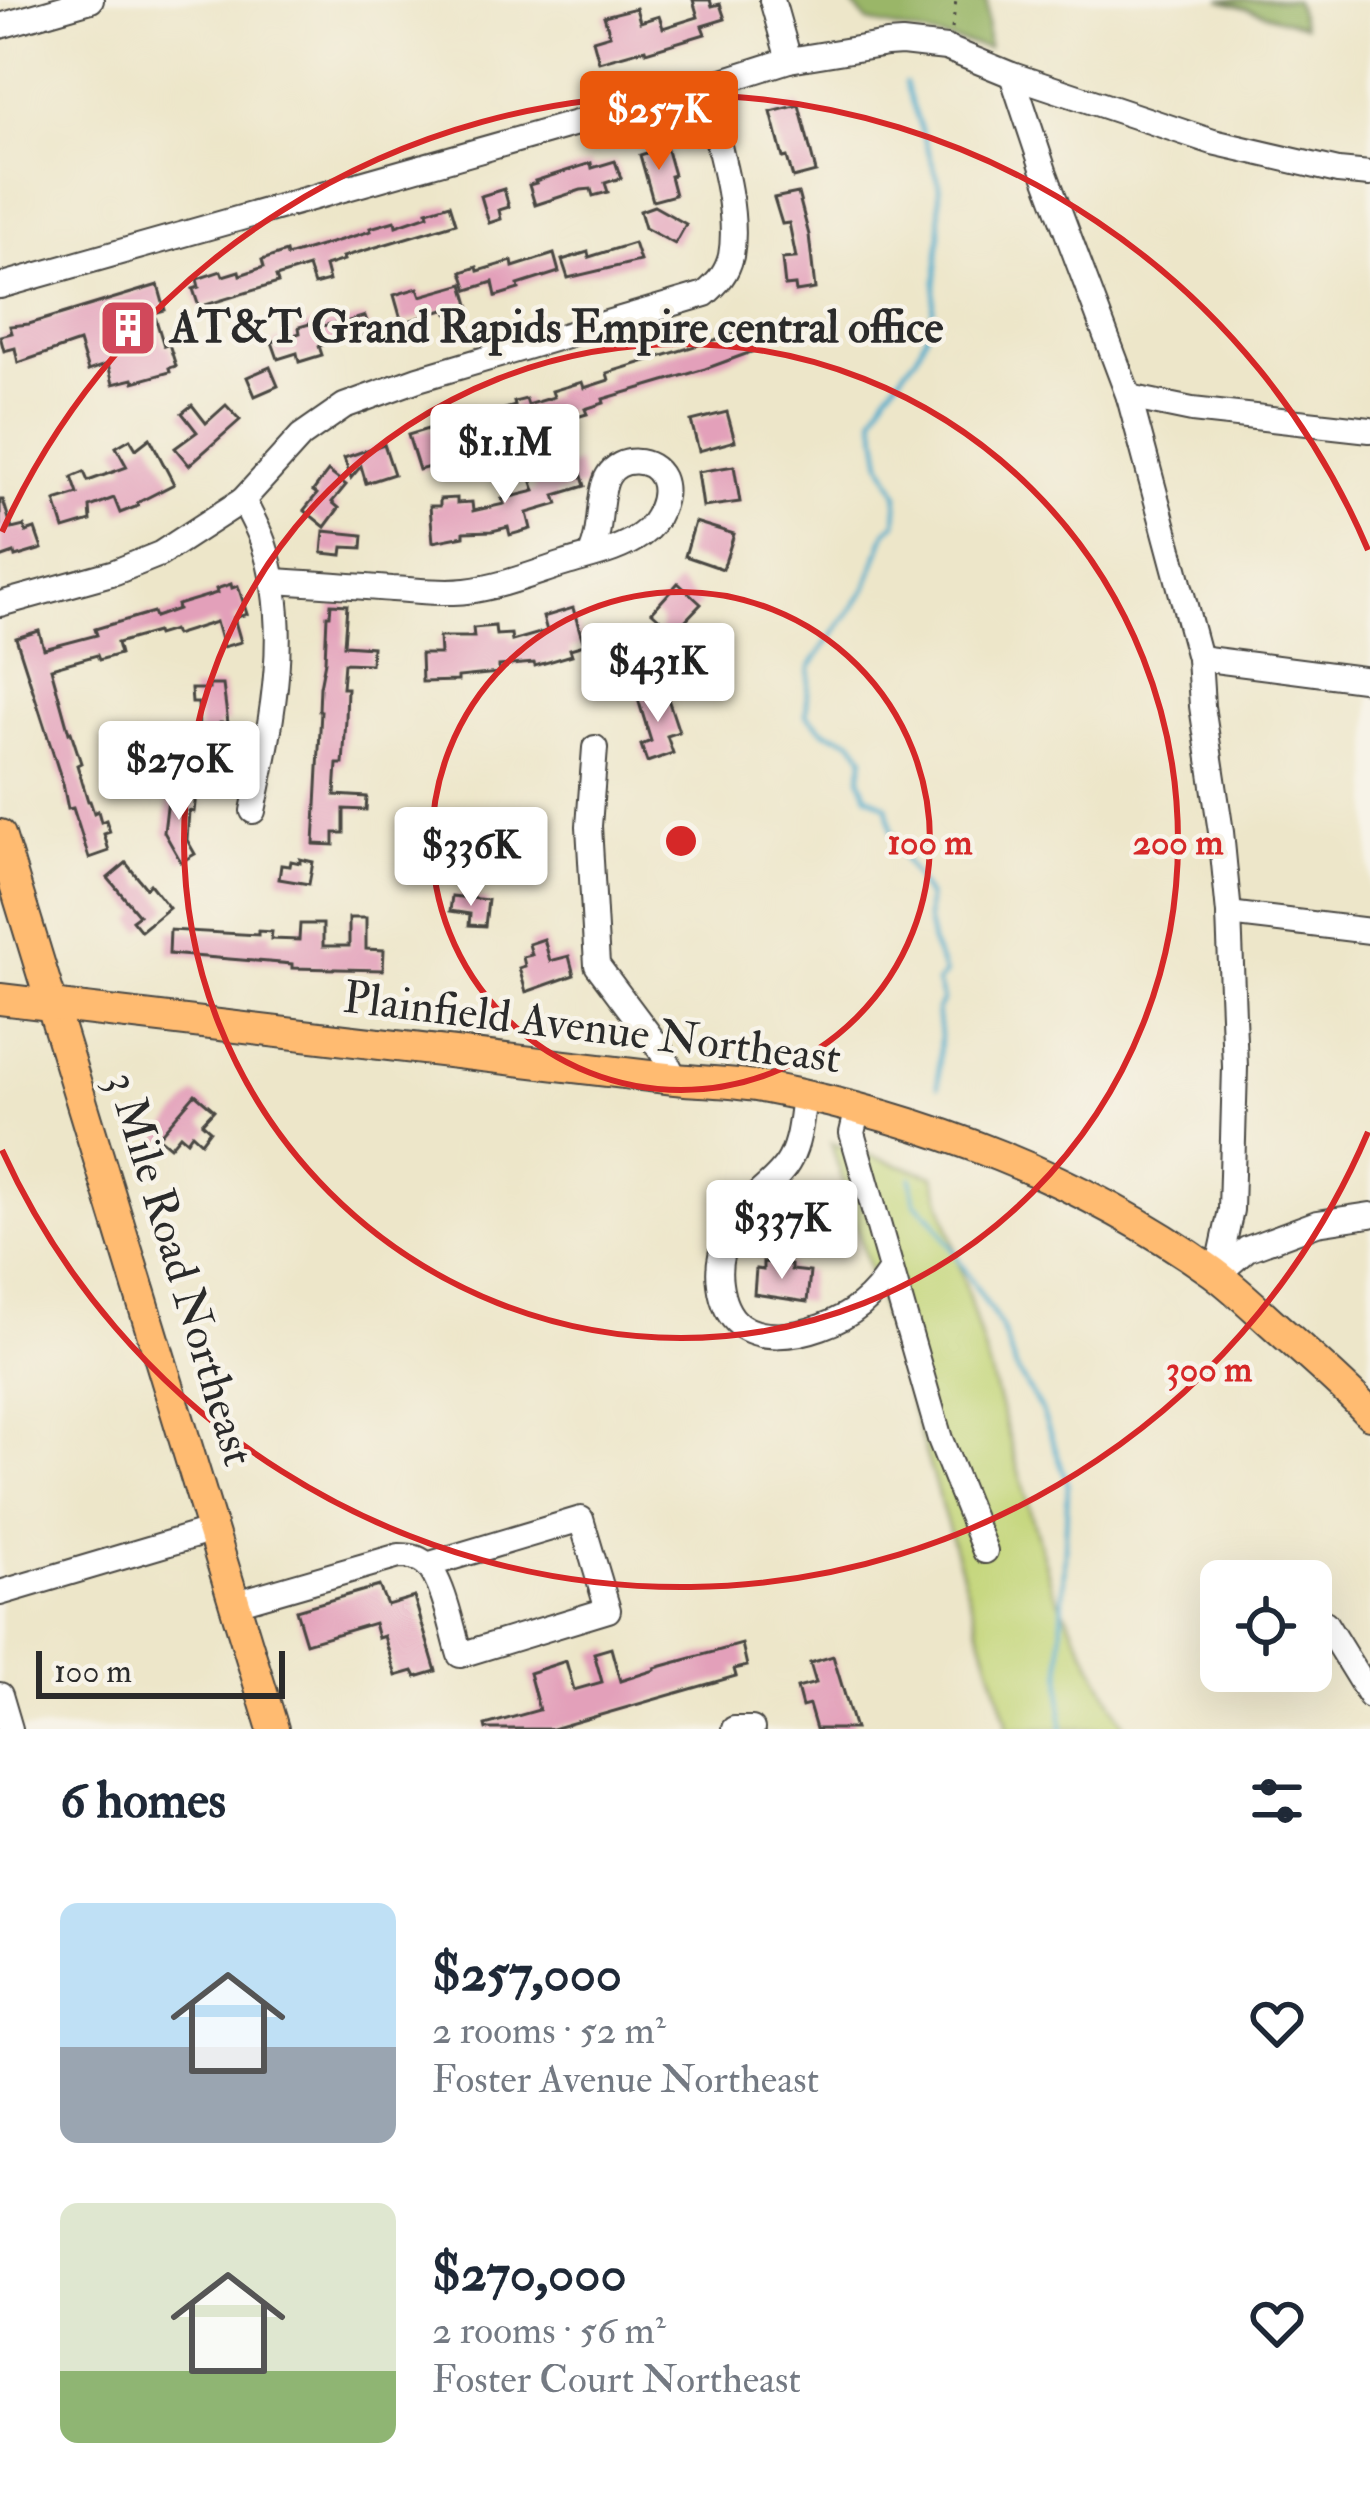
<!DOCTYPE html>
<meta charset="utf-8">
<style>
:root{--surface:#fff;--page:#f2f2f3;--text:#1f2937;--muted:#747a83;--accent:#ea580c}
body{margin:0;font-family:"IM FELL Double Pica",serif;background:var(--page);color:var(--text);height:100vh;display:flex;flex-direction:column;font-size:45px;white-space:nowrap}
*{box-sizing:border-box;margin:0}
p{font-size:39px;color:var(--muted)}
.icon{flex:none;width:66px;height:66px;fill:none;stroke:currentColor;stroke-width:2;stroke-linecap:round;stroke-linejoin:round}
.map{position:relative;height:1729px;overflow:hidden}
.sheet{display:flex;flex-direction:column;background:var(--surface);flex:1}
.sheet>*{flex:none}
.buttons{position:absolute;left:1200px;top:1560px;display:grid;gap:24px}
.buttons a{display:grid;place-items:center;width:132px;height:132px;border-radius:18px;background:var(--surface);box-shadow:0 12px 48px #0002;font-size:60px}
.scale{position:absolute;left:36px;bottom:30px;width:249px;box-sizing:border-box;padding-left:12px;border:6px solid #2b2b2b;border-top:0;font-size:33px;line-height:42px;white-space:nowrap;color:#2b2b2b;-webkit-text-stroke:9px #f7f3e8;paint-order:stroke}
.price{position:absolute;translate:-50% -102px;padding:0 27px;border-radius:12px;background:#fff;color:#222;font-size:39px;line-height:78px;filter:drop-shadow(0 3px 6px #0008)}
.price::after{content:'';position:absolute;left:50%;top:72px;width:36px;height:27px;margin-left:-18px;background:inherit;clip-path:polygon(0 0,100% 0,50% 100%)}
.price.active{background:var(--accent);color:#fff}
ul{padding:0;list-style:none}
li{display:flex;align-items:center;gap:36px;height:300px;padding:0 60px}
li span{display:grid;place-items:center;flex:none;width:336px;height:240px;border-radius:18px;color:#555}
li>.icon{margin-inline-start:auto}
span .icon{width:144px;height:144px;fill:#fffc;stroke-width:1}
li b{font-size:51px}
h2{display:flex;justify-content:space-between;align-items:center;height:144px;padding:0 60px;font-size:51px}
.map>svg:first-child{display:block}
</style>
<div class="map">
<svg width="1370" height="1729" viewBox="0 0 1370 1729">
<rect width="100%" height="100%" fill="#f7f3e8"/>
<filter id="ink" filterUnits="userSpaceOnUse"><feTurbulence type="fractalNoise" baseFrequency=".00833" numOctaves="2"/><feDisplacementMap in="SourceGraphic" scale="24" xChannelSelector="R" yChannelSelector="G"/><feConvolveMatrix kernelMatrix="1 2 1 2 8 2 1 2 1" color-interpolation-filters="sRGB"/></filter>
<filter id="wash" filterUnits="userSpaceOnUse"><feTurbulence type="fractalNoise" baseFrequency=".004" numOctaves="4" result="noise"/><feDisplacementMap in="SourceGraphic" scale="48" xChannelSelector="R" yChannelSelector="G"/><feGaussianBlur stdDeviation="2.7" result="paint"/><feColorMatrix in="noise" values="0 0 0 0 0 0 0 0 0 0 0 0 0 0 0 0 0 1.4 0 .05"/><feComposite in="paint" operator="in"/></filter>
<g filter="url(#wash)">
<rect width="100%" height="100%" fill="#ede6c9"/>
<!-- green -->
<polygon fill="#c3d578" stroke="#778052" stroke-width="3" points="831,1143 934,1176 1052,1587 1126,1729 1006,1729 1007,1721"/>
<!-- forest -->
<g fill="#9ab668" stroke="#62704a" stroke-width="3">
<polygon points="848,0 987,0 988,48 868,22"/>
<polygon points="1220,0 1295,0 1303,26"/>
</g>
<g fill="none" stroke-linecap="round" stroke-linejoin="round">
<!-- stream -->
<g stroke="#4cabcb" stroke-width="4.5">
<polyline points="907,1 907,0"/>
<polyline points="905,83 939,182 940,234 932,321 917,355 887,392 874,416 882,462 898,495 896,523 886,532 866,589 810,667 806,715 826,732 852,740 864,756 860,778 867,795 887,806 894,843 928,897 927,919 933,947 945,974 937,983 943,1000 937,1010 940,1035 938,1086"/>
<polyline points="911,1178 915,1202 932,1218 1002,1328 1015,1367 1042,1412 1068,1484 1061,1640 1062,1729"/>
</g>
</g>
<g id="blocks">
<!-- building -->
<g fill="#e3a0ba">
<polygon points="693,0 710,0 712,6 720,4 725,19 702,26 705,34 646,52 645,49 599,62 593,40 610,35 604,16 636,8 640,22 659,16 663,28 698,17"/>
<polygon points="799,105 816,172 793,178 787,157 783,158 771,112"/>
<polygon points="666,147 674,175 670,176 675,195 653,201 640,155"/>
<polygon points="615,161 621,178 605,183 608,192 593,196 591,189 581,190 535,205 529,185 536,183 535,181 591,163 592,168"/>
<polygon points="504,189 509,207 499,210 501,219 489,223 481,196"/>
<polygon points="798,193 809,235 815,289 796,292 795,285 785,286 782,259 796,258 789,223 782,224 774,198"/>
<polygon points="450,204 456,223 343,257 344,260 325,266 329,281 314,285 308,267 276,277 278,283 199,307 193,289 199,287 197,279 221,271 223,276 239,271 240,275 264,267 262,260 286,252 287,256 371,231 370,228 395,221 396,226 428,215 427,211"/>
<polygon points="654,206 686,224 675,244 645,228 640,211"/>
<polygon points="634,243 640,261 568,278 562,260 588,252 589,257"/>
<polygon points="554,254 559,272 518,285 519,289 496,296 493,282 468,290 462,272 477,267 478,271 512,261 513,267"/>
<polygon points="463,284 470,308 448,314 447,309 402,323 394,295 418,288 421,296"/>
<polygon points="158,285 165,310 154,313 164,346 169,344 176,366 169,368 170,372 134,382 133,379 113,384 108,364 88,371 79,342 18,363 15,348 4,351 0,336 12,333 10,326 29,324"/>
<polygon points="365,316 371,333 349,341 348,338 319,346 322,355 299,362 297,353 278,359 272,342 300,333 299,327 313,323 314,328 335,323 336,325"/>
<polygon points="747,330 754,351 705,369 603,399 604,403 585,409 587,414 573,418 571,409 520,426 519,424 500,428 457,440 459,445 436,452 440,464 419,470 408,435 431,428 433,433 463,424 461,416 484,410 485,415 515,406 514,402 526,399 528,405 554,397 552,391 582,382 584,388 609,380 607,373"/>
<polygon points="270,367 278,386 255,396 247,377"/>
<polygon points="192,405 206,423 226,405 240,420 189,465 175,448 197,432 182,413"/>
<polygon points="727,412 735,441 699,451 691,421"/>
<polygon points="150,438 174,484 137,503 138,506 120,513 114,498 90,507 91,521 64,529 55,501 78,494 72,477 84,472 88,481 127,467 116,447 130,439 136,449"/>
<polygon points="384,444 394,474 366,483 361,466 351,478 344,458"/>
<polygon points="578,463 585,486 555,495 558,504 527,513 531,529 510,535 508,527 492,531 464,532 464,536 433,542 430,506 440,506 440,499 457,498 457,503 472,502 473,511 504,504 502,499 535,491 528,470 545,464 547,473"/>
<polygon points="734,466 740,502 703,507 698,472"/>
<polygon points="328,471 346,485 332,502 339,508 325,527 304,510 317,494 313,491"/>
<polygon points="0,500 3,500 12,529 24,526 26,532 35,529 42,549 15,557 14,553 0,558"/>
<polygon points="695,522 734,534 723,569 685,556"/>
<polygon points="324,531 363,535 362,548 343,547 342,555 322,553"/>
<polygon points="678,583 701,604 681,625 677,663 657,661 661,620 652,612"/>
<polygon points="231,584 232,588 238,586 247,614 234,618 241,642 223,647 216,622 175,635 173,630 157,635 156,632 117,643 120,654 99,660 97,655 51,668 69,733 71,732 81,763 77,765 88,801 90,801 94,813 98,811 101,822 106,820 110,832 104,834 109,851 89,858 73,808 68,809 63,784 16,638 39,631 44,649 97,635 95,629 153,612 155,617 178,609 177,605 217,593 216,589"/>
<polygon points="331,604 347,605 344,645 372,647 371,664 344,663 342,688 347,688 346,720 343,764 337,764 335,795 367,797 366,810 344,809 344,833 334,833 334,845 314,844 321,711 319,711 320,687 325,661 327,615 330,615"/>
<polygon points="573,608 584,645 570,649 572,655 535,666 534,663 499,666 499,673 458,677 458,681 422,682 421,654 440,654 439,637 474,637 473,628 495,626 496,635 511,634 512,641 547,631 543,617"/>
<polygon points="209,685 223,685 228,723 220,723 212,757 208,756 204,773 190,770 199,732 198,703 192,703 191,689 209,689"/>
<polygon points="665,690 679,732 667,736 673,753 647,762 641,745 651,741 638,699"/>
<polygon points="169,791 196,794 194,812 189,811 187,840 195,854 181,862 164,832"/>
<polygon points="300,859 313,862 309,884 279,879 281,865 290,866 291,861 300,863"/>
<polygon points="126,863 146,888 150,884 169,908 141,931 132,920 139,915 108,878"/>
<polygon points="452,896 488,900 485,926 469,925 470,914 450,911"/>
<polygon points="349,918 366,918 366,949 384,950 383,970 292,968 292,964 169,954 170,930 258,935 258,931 272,932 271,939 299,940 300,924 323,924 323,946 349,946"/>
<polygon points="544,939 550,961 569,956 574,975 526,992 519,968 525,966 523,957 532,955 529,944"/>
<polygon points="195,1094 214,1110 202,1123 210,1130 201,1142 192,1134 187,1141 180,1135 170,1147 158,1137"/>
<polygon points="763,1262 791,1265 791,1270 810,1272 807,1302 754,1294 756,1269 763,1270"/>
<polygon points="379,1586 387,1605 414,1597 436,1671 416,1677 413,1671 396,1676 384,1636 378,1638 374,1623 306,1643 296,1610"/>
<polygon points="742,1644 747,1666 734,1669 736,1676 552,1729 486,1729 485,1725 539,1710 529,1673 566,1661 574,1690 602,1682 594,1653 611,1648 620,1681 655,1670 655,1668"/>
<polygon points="833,1656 855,1729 816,1729 809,1705 802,1707 797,1688 816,1683 810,1663"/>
</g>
</g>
</g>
<g filter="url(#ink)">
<use href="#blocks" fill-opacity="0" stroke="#484743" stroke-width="3"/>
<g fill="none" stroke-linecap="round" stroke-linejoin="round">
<defs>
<g id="minor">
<polyline points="772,0 789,60"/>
<polyline points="0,26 91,0"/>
<polyline points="1012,75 1044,171 1129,397 1199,658 1202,706 1221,832 1229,914 1235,1067 1231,1210 1217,1275"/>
<polyline points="0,286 704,87 789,60 887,44 902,43 946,48 1012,75 1213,142 1338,171 1370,174"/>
<polyline points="1129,397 1192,410 1370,430"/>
<path d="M243,500C250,514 258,528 263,542C293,629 271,724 253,811"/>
<path d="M273,581C313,583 352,586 392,589C417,590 442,594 466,591C500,587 532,574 564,564C590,556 619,551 641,535C657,524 670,497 662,478C652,457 620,456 608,476C597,494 603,531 590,556"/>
<path d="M0,604L115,572L160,554L243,500L301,436L344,406L418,379L705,294C718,283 727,273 731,256C740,207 715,135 704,87"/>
<polyline points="1199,658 1370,680"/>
<polyline points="595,748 589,826 597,965 662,1052 675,1079"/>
<polyline points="1229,914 1370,931"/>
<path d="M804,1096C801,1117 800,1140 790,1159C783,1173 770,1183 759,1193C734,1216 715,1250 720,1284C722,1300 727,1315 740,1325C762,1341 796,1336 821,1327C852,1316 873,1298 891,1270"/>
<polyline points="858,1108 852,1133 940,1439 985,1551"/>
<polyline points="1217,1275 1247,1249 1317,1223 1370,1215"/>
<polyline points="0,1593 213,1530"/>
<path d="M236,1603L399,1556C409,1556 418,1557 426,1564C443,1579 453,1632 460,1655L608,1610L581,1519L427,1565"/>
<polyline points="1325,1623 1370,1696"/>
<polyline points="0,1695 10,1729"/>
<polyline points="734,1729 752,1729"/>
</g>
<g id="major">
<polyline points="0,835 273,1729"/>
<path d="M0,999L675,1079C705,1082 737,1082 767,1088C925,1118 1081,1178 1213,1272C1240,1292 1264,1317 1290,1339C1317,1363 1345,1387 1370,1414"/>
</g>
</defs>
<!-- minor casing -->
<use href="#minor" stroke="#484743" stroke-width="28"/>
<!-- major casing -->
<use href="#major" stroke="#484743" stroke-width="34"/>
<!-- path -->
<polyline stroke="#484743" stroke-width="3" stroke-dasharray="3 9" stroke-linecap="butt" points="952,29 956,0"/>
<!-- minor -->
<use href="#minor" stroke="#fff" stroke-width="24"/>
<!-- major -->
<use href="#major" stroke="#ffbb71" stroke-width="30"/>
</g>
</g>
<!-- distance rings -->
<g fill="none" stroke="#d62828" stroke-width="6">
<circle cx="681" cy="841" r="249"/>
<circle cx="681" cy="841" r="497"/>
<path d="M1368 1132A746 746 0 0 1 2 1150M2 532A746 746 0 0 1 1368 550"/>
</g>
<!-- icons -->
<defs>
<symbol id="building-square" viewBox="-11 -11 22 22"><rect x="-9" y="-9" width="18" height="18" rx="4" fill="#d1495b" stroke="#f7f3e8"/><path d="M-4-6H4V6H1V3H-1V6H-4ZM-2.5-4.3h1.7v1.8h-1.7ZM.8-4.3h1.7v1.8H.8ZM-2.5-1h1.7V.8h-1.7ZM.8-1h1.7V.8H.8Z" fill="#fff"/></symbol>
</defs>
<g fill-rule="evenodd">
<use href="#building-square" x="95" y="295" width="66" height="66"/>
</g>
<g text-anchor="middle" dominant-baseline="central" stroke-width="9" stroke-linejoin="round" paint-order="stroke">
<!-- poi labels -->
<g font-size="45" font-weight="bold" fill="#2b2b2b" stroke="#f7f3e8" text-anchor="start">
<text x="170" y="328">AT&amp;T Grand Rapids Empire central office</text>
</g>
<!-- street labels -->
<g font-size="45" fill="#2b2b2b" stroke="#f7f3e8">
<text transform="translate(592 1028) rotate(7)">Plainfield Avenue Northeast</text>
<text transform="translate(180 1269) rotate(73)">3 Mile Road Northeast</text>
</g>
</g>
<circle cx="681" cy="841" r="18" fill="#d62828" stroke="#f7f3e8" stroke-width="6"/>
<g font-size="36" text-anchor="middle" font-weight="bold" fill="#d62828" stroke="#f7f3e8" stroke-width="9" stroke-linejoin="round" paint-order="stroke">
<text x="930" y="854">100 m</text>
<text x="1178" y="854">200 m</text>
<text x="1209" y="1381">300 m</text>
</g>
</svg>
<div class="buttons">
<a><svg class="icon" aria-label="locate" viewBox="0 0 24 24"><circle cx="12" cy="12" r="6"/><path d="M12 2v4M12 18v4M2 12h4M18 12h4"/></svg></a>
</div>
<div class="scale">100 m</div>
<b class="price active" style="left:659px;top:173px">$257K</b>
<b class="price" style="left:505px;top:506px">$1.1M</b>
<b class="price" style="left:658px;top:725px">$431K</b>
<b class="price" style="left:179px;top:823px">$270K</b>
<b class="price" style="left:471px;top:909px">$336K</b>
<b class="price" style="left:782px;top:1282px">$337K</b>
</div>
<section class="sheet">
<h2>6 homes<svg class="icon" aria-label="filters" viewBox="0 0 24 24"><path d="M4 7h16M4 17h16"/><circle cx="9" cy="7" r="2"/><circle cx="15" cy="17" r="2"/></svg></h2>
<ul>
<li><span style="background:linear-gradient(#bfe0f5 60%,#9aa5b1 0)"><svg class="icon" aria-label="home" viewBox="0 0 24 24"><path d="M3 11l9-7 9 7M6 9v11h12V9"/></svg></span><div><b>$257,000</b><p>2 rooms · 52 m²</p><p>Foster Avenue Northeast</p></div><svg class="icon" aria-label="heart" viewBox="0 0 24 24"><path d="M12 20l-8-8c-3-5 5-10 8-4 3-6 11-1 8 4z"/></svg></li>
<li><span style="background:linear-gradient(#dfe7d0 70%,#8fb573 0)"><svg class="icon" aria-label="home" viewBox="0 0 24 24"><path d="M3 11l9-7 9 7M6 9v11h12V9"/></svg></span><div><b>$270,000</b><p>2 rooms · 56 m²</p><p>Foster Court Northeast</p></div><svg class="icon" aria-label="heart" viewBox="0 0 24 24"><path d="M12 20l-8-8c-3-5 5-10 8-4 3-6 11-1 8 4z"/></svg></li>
</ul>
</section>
